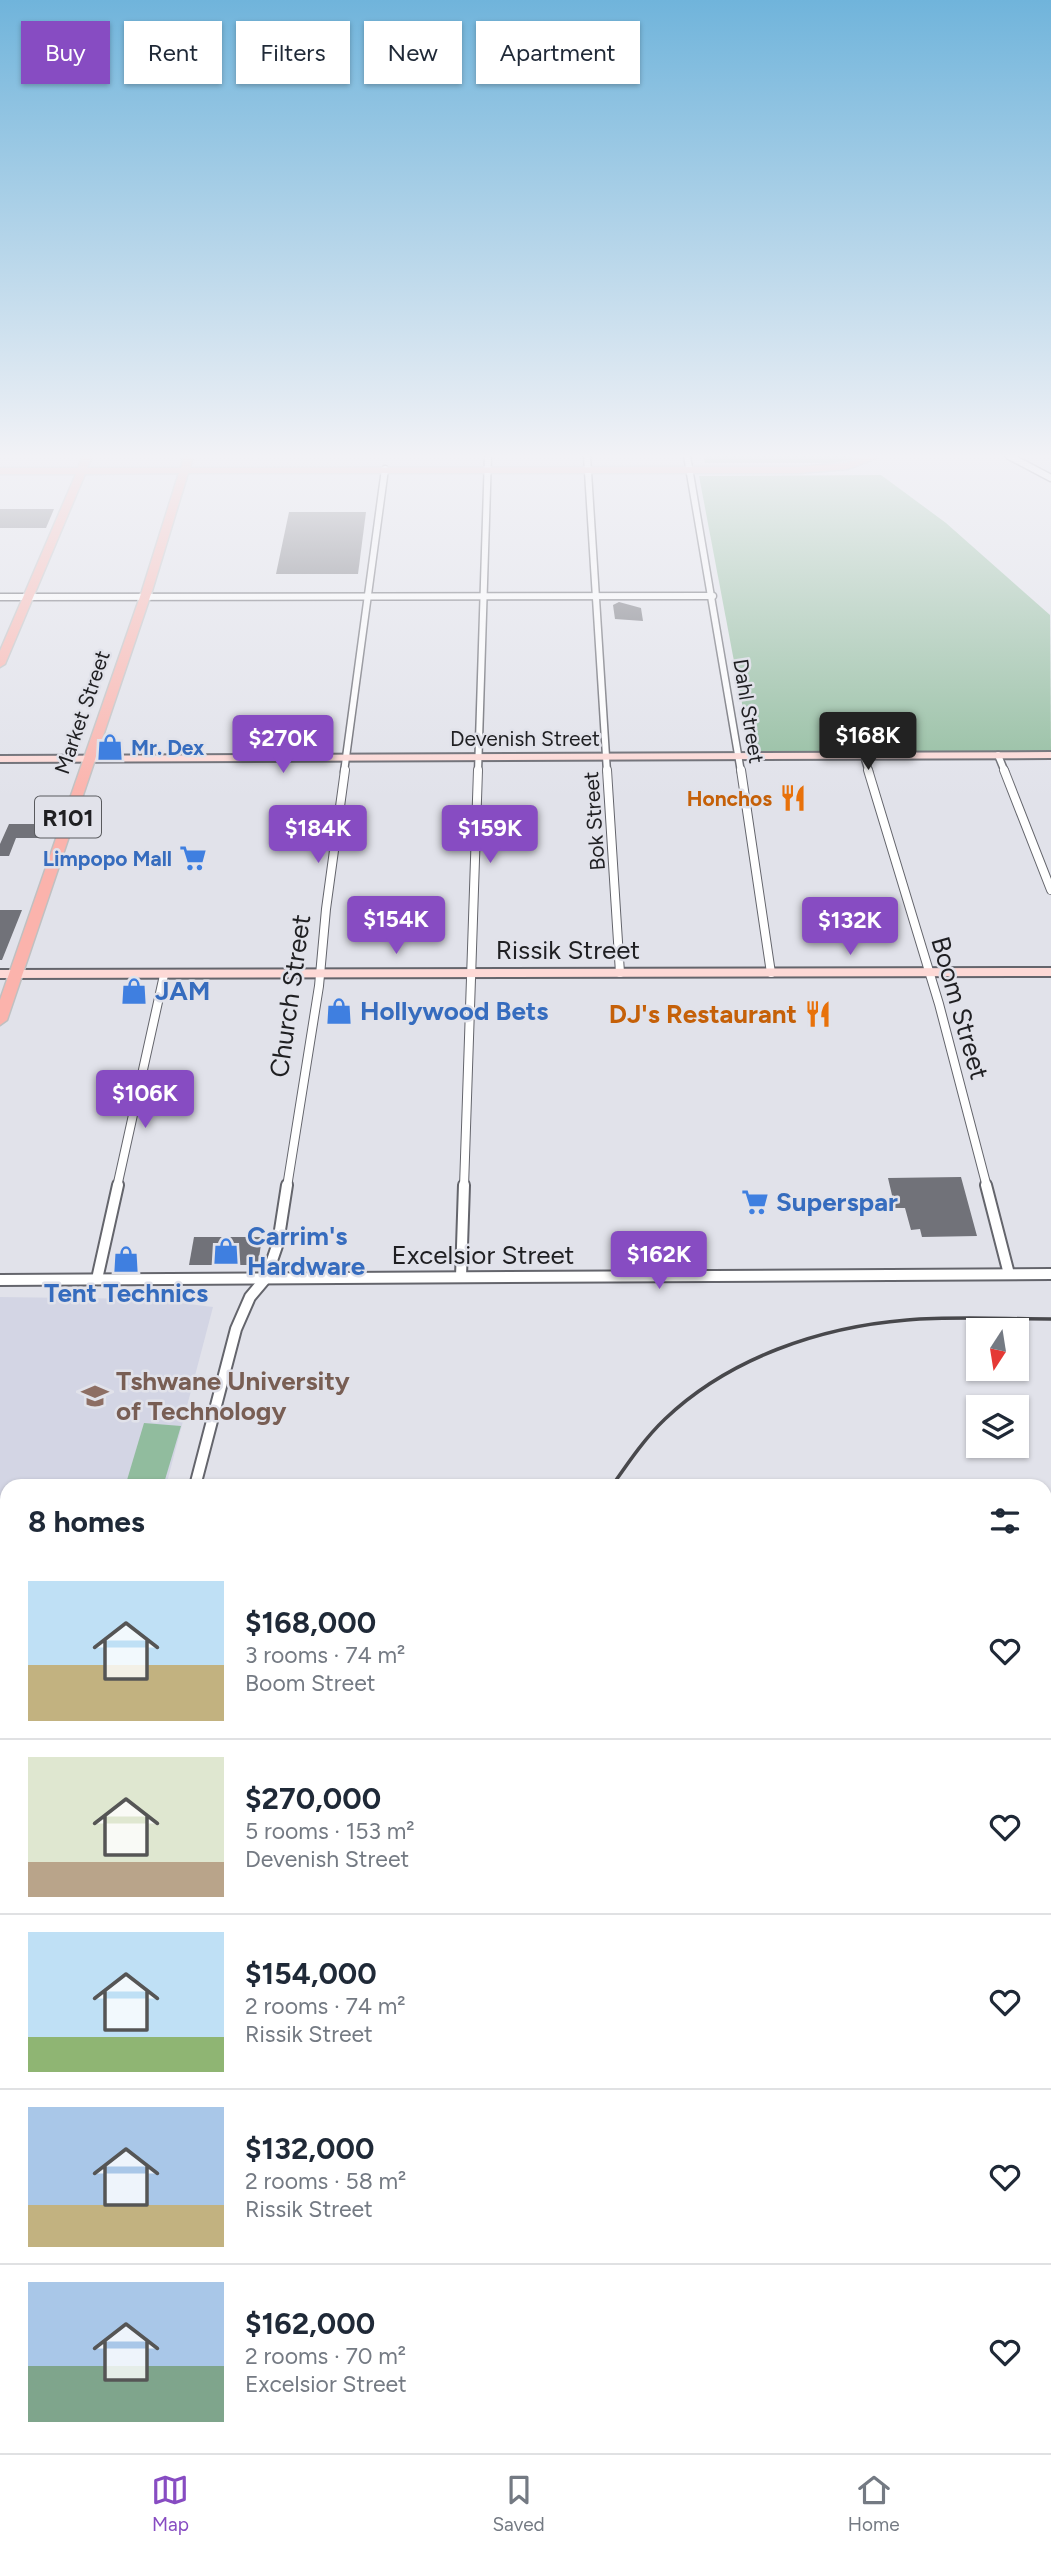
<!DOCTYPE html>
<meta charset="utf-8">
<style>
:root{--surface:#fff;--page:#f2f2f3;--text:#1f2937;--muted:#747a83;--line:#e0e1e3;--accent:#874cc2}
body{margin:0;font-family:Figtree,sans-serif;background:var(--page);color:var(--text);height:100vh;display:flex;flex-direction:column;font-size:26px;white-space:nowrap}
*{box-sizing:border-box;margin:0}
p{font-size:23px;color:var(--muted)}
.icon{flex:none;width:38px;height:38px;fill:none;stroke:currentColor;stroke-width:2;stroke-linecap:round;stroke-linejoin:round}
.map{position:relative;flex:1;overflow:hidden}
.side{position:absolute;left:0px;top:1479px;width:1052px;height:975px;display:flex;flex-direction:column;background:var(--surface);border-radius:21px 21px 0 0;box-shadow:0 2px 5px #0004}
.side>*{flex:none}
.top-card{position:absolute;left:21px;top:21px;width:700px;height:63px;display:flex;gap:14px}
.needle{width:46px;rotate:192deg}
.tools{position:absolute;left:966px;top:1318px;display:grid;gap:14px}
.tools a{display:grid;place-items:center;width:63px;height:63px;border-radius:0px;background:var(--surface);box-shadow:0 2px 5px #0004;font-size:35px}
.price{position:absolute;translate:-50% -60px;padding:0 16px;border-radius:7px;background:var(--accent);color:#fff;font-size:23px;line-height:46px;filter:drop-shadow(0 2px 4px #0008)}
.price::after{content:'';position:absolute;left:50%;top:42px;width:21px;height:16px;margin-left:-10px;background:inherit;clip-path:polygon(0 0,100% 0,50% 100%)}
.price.active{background:#222;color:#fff}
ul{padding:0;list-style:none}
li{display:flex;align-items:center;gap:21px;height:175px;padding:0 28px}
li+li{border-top:2px solid var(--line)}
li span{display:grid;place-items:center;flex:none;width:196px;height:140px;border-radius:0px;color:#555}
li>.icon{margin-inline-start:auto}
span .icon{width:84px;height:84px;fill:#fffc;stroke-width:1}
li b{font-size:30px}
h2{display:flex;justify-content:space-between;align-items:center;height:84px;padding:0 28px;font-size:30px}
.chip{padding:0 24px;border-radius:0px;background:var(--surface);box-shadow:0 2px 5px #0004;font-size:24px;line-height:63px}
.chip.active{background:var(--accent);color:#fff}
.tab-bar{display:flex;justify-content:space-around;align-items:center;height:98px;border-top:2px solid var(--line);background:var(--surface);font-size:19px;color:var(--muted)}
.tab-bar a{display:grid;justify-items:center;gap:4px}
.tab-bar .active{color:var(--accent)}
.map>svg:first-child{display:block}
</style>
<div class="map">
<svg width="1051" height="2453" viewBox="0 0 1051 2453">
<rect width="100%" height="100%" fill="#e1e2ea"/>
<!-- built -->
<polygon fill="#d3d5e4" points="0,1297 149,1299 213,1307 166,1486 7,1486 7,1531 0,1531"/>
<!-- green -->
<g fill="#91bc9e">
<polygon points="703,456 851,456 855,459 833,463 705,463"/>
<polygon points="881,475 946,523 1050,615 1051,751 751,751 699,476"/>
<polygon points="144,1423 181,1426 164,1483 127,1480"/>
</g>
<!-- building -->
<g fill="#717279">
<polygon points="0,509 54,509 46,528 0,528"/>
<polygon points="289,512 366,512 358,574 276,574"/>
<polygon points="619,602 641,608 643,621 615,619 613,605"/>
<polygon points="9,824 51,824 46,838 16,838 9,856 0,856 0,844"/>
<polygon points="0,910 22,910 2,960 0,960"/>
<polygon points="961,1177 977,1236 922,1237 920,1229 911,1230 905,1208 895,1208 888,1178"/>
<polygon points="194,1237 262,1237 258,1265 189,1265"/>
</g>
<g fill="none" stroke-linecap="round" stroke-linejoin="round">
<defs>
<g id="street-far3">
<polyline points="587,456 607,772"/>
<polyline points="687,456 741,772"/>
<polyline points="1009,456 1051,478"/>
<polyline points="0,597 713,596"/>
<polyline points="998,755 1005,772"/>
<polyline points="864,756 869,772"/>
<polyline points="344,772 385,469"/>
<polyline points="478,772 488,456"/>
</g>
<g id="street-far2">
<polyline points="607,770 620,973"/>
<polyline points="741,770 771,973"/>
<polyline points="868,770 939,1004 987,1187"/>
<polyline points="1004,770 1051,890"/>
<polyline points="117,1187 164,975"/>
<polyline points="287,1187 319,986 326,909 345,770"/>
<polyline points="464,1187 478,770"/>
</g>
<g id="street-far1">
<polyline points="986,1185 1009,1274"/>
<polyline points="461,1277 464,1185"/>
<polyline points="97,1279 118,1185"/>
<polyline points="0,1280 1051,1274"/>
<polyline points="195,1486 236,1329 250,1297 266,1278 278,1243 287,1185"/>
<polyline points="0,1720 7,1720"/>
</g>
<g id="street">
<polyline points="0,1745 7,1744"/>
<polyline points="1045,2112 1051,2112"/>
<polyline points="919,2446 922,2453"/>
<polyline points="25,2453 27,2446"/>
</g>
<g id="secondary">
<polygon points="1051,752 1051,758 0,762 0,756"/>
<polygon points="1051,968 1051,976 0,978 0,970"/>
</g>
<polygon id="primary" points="83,456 92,456 87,468 181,468 184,456 193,456 190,468 798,467 847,463 868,456 881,456 848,469 798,473 188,473 152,591 7,1020 0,1025 0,1000 142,591 179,473 85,474 5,664 0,667 0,651 76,474 0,474 0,468 78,468"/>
</defs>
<!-- street-far3 casing -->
<use href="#street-far3" stroke="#64656c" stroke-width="9"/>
<!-- street-far2 casing -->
<use href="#street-far2" stroke="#64656c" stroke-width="10"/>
<!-- street-far1 casing -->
<use href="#street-far1" stroke="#64656c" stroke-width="14"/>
<!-- street casing -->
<use href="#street" stroke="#64656c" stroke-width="18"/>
<!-- secondary casing -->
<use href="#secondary" stroke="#64656c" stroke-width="4"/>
<!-- primary casing -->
<use href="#primary" stroke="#c0c0c1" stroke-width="3"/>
<!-- street-far3 -->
<use href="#street-far3" stroke="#fff" stroke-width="6"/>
<!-- street-far2 -->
<use href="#street-far2" stroke="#fff" stroke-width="8"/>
<!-- street-far1 -->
<use href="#street-far1" stroke="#fff" stroke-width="10"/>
<!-- street -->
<use href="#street" stroke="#fff" stroke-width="14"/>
<!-- secondary -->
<use href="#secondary" fill="#fdd9d6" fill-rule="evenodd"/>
<!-- primary -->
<use href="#primary" fill="#fbb3ac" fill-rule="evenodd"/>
<!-- rail-far1 -->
<path stroke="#48484c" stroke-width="3.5" d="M612,1486C628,1463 644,1439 665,1419C729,1358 820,1327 907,1320C955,1316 1003,1319 1051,1319"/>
<!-- rail -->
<g stroke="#48484c" stroke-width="5">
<polyline points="468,2446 468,2453"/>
<polyline points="484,2446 484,2453"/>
<polyline points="496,2453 497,2446"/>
<polyline points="544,2453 545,2446"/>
<polyline points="566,2453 567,2446"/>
<polyline points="577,2453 578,2446"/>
</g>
</g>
<!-- sky -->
<linearGradient id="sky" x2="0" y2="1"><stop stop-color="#70b4db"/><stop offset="0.57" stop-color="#f2f2f6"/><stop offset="1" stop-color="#f2f2f6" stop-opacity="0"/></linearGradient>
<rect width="1051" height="800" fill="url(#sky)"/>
<!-- icons -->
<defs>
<symbol id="shop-bare" viewBox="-9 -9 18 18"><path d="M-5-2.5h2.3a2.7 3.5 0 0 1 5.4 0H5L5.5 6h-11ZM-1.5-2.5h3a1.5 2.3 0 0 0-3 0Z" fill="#3f7fe0" stroke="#e1e2ea" stroke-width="2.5" paint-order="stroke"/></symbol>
<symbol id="restaurant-bare" viewBox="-9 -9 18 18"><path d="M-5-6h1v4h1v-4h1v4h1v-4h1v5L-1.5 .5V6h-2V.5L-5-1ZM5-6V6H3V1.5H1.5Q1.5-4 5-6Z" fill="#e8710a" stroke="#e1e2ea" stroke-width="2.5" paint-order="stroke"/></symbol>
<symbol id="supermarket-bare" viewBox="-9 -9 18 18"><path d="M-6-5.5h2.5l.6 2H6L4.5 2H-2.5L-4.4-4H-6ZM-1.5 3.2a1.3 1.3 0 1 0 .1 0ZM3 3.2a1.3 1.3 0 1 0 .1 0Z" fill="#3f7fe0" stroke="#e1e2ea" stroke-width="2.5" paint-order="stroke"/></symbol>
<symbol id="university-bare" viewBox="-9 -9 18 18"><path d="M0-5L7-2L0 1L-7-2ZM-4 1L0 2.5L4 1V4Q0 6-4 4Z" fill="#8d6e63" stroke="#e1e2ea" stroke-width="2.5" paint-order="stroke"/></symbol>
</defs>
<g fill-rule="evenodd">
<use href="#shop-bare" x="91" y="728" width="38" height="38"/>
<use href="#restaurant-bare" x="774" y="779" width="38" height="38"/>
<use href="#supermarket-bare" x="174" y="839" width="38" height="38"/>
<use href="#shop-bare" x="115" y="972" width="38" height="38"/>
<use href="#shop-bare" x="320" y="992" width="38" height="38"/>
<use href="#restaurant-bare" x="799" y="995" width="38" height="38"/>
<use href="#supermarket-bare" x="736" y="1183" width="38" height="38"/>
<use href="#shop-bare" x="207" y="1232" width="38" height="38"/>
<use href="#shop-bare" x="107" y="1240" width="38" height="38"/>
<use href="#university-bare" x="76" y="1377" width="38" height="38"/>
</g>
<g text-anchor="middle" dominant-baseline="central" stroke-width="5" stroke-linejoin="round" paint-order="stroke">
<!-- far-street labels -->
<g font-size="21" fill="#1f1f22" stroke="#e1e2ea">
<text transform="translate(749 711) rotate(81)">Dahl Street</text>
<text transform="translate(82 712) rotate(-71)">Market Street</text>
<text x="525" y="738">Devenish Street</text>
<text transform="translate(594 821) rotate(-94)">Bok Street</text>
</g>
<!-- far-shop labels -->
<g font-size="21" font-weight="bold" fill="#366cbe" stroke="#e1e2ea" text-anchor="start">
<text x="131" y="747">Mr. Dex</text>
<text x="172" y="858" text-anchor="end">Limpopo Mall</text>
</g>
<!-- far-food labels -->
<g font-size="21" font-weight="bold" fill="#c56008" stroke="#e1e2ea" text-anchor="end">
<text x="772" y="798">Honchos</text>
</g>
<!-- shield labels -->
<rect fill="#e1e2ea" stroke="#595a5e" stroke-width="2" x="35" y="796.5" width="66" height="41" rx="5"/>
<g font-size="24" font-weight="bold" fill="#1f1f22">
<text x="68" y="817">R101</text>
</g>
<!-- street labels -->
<g font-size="26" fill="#1f1f22" stroke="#e1e2ea">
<text x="568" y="950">Rissik Street</text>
<text transform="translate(290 996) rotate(-82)">Church Street</text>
<text transform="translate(960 1008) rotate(74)">Boom Street</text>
<text x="483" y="1255">Excelsior Street</text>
</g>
<!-- shop labels -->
<g font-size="26" font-weight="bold" fill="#366cbe" stroke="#e1e2ea" text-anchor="start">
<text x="155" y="991">JAM</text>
<text x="360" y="1011">Hollywood Bets</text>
<text x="776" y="1202">Superspar</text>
<text x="247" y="1236">Carrim's<tspan x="247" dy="30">Hardware</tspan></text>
<text x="126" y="1293" text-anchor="middle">Tent Technics</text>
</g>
<!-- food labels -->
<g font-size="26" font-weight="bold" fill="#c56008" stroke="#e1e2ea" text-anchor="end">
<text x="797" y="1014">DJ's Restaurant</text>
</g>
<!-- education labels -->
<g font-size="26" font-weight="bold" fill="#785e54" stroke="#e1e2ea" text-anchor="start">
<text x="116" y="1381">Tshwane University<tspan x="116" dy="30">of Technology</tspan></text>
</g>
</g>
</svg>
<div class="tools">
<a><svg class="needle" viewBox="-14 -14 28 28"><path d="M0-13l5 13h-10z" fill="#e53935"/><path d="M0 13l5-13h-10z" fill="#747a83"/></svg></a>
<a><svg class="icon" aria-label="layers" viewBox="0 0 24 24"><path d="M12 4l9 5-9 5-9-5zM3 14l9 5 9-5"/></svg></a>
</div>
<b class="price active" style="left:868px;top:772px">$168K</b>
<b class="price" style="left:283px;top:775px">$270K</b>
<b class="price" style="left:318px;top:865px">$184K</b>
<b class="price" style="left:490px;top:865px">$159K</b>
<b class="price" style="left:396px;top:956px">$154K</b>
<b class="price" style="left:850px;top:957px">$132K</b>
<b class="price" style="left:145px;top:1130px">$106K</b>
<b class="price" style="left:659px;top:1291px">$162K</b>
<div class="top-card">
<a class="chip active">Buy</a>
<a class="chip">Rent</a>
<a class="chip">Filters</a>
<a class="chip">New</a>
<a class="chip">Apartment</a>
</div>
<section class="side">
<h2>8 homes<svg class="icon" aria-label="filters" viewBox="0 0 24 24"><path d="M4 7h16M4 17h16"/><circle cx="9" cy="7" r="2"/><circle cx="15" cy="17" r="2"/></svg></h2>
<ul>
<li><span style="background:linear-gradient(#bfe0f5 60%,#c2b280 0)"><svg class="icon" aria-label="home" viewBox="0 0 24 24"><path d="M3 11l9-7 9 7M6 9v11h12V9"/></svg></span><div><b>$168,000</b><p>3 rooms · 74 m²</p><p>Boom Street</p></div><svg class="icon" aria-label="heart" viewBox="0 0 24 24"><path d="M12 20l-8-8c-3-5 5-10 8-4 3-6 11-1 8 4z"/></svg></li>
<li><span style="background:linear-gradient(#dfe7d0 75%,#b9a48a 0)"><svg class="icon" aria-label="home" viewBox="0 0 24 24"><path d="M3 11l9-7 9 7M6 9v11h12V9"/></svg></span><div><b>$270,000</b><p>5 rooms · 153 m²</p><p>Devenish Street</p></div><svg class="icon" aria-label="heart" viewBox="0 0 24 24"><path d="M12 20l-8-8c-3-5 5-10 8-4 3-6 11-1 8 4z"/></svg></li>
<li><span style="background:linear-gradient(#bfe0f5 75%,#8fb573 0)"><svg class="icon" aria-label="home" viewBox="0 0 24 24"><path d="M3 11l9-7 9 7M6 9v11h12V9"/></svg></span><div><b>$154,000</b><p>2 rooms · 74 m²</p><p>Rissik Street</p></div><svg class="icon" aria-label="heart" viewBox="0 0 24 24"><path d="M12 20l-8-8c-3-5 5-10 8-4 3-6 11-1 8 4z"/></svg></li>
<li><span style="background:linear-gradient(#a9c7e8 70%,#c2b280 0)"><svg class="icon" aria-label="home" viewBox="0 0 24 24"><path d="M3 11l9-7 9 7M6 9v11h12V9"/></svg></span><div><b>$132,000</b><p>2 rooms · 58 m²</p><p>Rissik Street</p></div><svg class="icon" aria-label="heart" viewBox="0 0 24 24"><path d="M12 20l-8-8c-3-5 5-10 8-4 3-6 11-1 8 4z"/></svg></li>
<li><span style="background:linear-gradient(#a9c7e8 60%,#7fa58c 0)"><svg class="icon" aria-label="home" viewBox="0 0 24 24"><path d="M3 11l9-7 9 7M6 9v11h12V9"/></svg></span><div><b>$162,000</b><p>2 rooms · 70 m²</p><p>Excelsior Street</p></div><svg class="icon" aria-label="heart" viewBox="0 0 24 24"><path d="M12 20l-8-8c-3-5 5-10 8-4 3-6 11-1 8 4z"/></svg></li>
</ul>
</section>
</div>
<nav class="tab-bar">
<a class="active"><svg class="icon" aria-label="map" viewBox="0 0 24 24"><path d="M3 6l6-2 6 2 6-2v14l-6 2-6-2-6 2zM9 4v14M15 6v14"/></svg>Map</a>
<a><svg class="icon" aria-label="saved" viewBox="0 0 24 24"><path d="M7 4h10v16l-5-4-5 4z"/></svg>Saved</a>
<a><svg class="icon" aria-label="home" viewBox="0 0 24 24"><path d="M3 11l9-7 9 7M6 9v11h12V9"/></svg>Home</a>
</nav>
